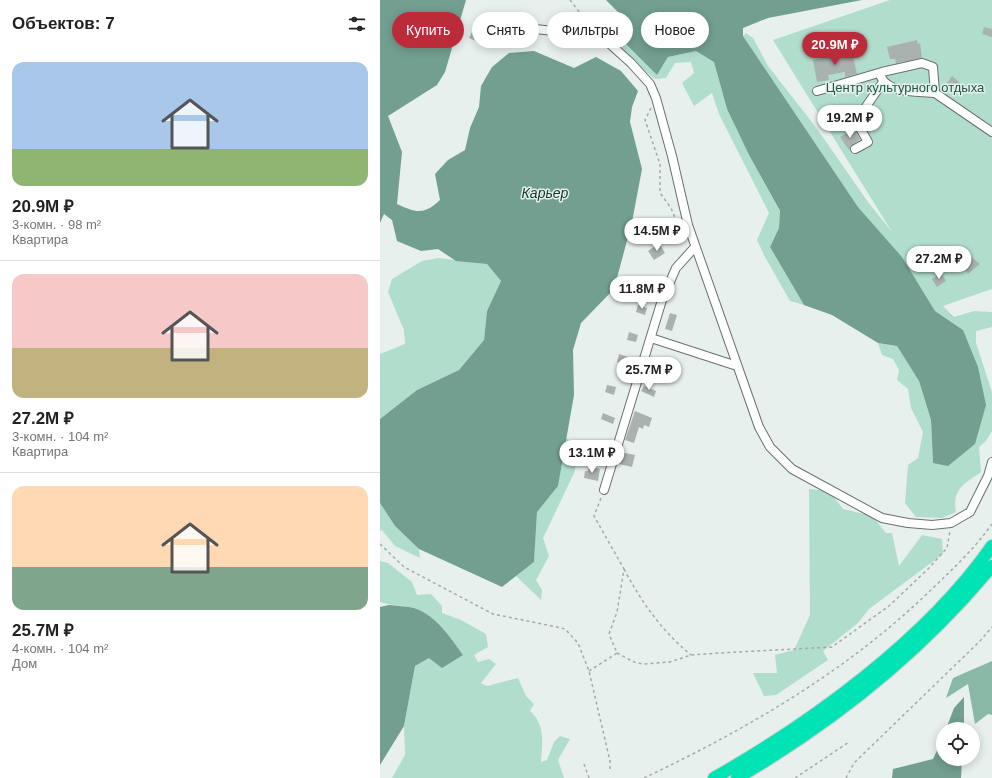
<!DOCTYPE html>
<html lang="ru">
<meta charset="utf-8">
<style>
:root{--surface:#fff;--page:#f6f6f6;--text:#202124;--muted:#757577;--line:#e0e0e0;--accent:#bc2b3a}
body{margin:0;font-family:Arial,sans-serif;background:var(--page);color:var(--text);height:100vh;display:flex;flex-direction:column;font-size:15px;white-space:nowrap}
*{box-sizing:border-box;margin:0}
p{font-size:13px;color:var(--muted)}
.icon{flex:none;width:22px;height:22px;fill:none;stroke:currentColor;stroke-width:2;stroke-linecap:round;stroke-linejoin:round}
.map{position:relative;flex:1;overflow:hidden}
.drawer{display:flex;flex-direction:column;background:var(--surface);width:380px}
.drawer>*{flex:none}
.top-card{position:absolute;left:12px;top:12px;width:380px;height:36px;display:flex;gap:8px}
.tools{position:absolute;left:556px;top:722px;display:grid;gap:8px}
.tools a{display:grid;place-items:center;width:44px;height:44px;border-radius:50%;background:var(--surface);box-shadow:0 2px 10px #0003;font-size:20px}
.price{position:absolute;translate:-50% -34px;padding:0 9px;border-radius:14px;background:#fff;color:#222;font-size:13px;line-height:26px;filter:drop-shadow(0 1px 2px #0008)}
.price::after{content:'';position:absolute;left:50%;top:24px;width:12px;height:9px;margin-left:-6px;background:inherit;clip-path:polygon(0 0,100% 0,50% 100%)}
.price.on{background:var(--accent);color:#fff}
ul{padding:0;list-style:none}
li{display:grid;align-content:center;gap:8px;height:212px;padding:0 12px}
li+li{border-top:1px solid var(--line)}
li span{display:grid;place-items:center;height:124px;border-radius:12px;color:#555}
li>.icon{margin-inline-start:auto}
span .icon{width:72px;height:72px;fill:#fffc;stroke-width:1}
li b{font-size:17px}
h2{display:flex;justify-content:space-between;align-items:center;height:48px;padding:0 12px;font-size:17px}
.pill{padding:0 14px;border-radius:18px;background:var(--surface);box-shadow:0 2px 10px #0003;font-size:14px;line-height:36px}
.pill.on{background:var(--accent);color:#fff}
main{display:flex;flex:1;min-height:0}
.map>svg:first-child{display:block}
</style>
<main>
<section class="drawer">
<h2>Объектов: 7<svg class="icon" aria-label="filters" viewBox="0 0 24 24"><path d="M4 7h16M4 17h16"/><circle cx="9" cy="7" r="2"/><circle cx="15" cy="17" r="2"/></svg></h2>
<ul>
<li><span style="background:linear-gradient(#a9c7e8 70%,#8fb573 0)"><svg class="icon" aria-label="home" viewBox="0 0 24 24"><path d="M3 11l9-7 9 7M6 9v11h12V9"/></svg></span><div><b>20.9M ₽</b><p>3-комн. · 98 m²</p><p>Квартира</p></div></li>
<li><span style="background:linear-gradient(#f6c9c9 60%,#c2b280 0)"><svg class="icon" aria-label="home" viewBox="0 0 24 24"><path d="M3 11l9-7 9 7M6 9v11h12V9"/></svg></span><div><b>27.2M ₽</b><p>3-комн. · 104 m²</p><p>Квартира</p></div></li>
<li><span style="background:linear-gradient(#ffd9b3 65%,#7fa58c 0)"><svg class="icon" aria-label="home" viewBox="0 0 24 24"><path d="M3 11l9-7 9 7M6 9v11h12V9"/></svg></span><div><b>25.7M ₽</b><p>4-комн. · 104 m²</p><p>Дом</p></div></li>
</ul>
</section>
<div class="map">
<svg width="612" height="778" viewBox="0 0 612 778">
<rect width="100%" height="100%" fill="#e7f0ec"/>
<!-- green -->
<g fill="#b1ddcd">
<path d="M510,0H612V289L563,306L574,317L594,311L612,312V327L596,331V343L612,392V431L606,441L599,447L601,472C584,484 572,489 576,512L562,518L536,517L525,503L528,465L538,458L543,432L531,408L528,389L517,380L519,370L513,359L502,355L498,343L517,346L539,381L551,420L553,463L583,330L555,311L522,257L478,207L363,36L366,33L373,38L388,66L435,126L488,202L512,232L393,40Z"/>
<path d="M235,26H237L239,31L277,75L288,57L316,51L334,61L347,109L369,155L400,212L399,228L390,247L424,305L410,301L384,255L377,240L389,213L339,114L332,93L314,106L302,83L314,73L311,62L295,63L286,78L275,79C264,70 236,48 233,35C233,32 234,29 235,26Z"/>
<polygon points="58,258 107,264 121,281 107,311 104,340 79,370 37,390 0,419 0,354 25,344 24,330 8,292 12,279 42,261"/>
<polygon points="186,438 196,445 195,471 163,538 169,556 156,580 162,590 161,600 136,576 154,562 157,511 178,486"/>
<polygon points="429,489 449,491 463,509 484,514 488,511 506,533 512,533 519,566 542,535 562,539 563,554 489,609 478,623 443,651 448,660 396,695 384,696 373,673 397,673 395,655 414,650 430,615"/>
<polygon points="0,503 15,526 39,549 40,558 15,546 2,530 0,531"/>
<path d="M0,561L8,563L32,582L37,595L51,594L62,606V613L81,620L106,634L108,647L94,655L98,662L109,659L116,664L101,683L107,686L138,678L146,696L154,704L150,711C166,725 162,743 161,762L167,760L174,742L180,736L190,739L178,760L184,778H12L25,755L24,726L35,666L49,658L83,655C70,637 56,615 34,608C23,605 11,606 0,602Z"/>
</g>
<!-- forest -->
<polygon fill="#89b8a7" points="612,661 612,715 608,714 595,724 588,684 566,698 573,678"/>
<!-- water -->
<g fill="#729f90">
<path d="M0,0H86L65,72L57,85L8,116L22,152L17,204C36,213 44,215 60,200L55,174L68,160L85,150L90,128L99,107L101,86L112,67L129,53L154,51L194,68L216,57L241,71L258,91L252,107L250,122L262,169L252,222L234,289L201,323L193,350L194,395L178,486L157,512L154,562L122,587L39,549L15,526L0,503V419L37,390L79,370L104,340L107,311L121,281L107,264L76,261L58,249L41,251L17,241L12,220L4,214L0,223Z"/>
<polygon points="226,0 482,0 388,18 363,28 363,36 478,207 522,257 555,311 583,330 598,367 606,405 595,444 568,466 553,463 551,420 539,381 517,346 498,343 452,315 424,305 390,247 399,228 400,211 369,155 347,109 334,62 316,51 288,57 277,75 245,43 239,31 239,13"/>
<path d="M9,605C17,606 26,606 34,608C56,615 70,637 83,655L62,668L49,658L35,666L24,726L0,765V607Z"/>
<polygon points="584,697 584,729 566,729 574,708"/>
<polygon points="563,738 563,759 582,759 581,778 512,778 513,769 553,759"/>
</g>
<!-- building -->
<g fill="#aab2af">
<polygon points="604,27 612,29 612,37 602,34"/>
<polygon points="127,31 133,32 133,37 127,37"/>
<polygon points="92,32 113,41 111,47 89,38"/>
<polygon points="537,40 538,44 540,43 542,58 516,63 515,59 510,59 507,47"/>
<polygon points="472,52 477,74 465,77 465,72 448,75 449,80 437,82 433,60"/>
<polygon points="572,76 580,83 576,89 567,83"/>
<polygon points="493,111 495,119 488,120 487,114"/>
<polygon points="471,130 473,133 475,131 480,139 471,146 469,150 460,137"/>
<polygon points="279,243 285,253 274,260 268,251"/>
<polygon points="589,255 600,264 588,274 579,264"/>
<polygon points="561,273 566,281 557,287 552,279"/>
<polygon points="270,278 279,281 277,288 268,285"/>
<polygon points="258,305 267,308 265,315 256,312"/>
<polygon points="290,313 297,315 292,331 285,329"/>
<polygon points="249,332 258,335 256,342 247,340"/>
<polygon points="239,354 248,357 246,365 237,362"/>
<polygon points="227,385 236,387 234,395 225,392"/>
<polygon points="264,386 276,391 274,397 261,391"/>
<polygon points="255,411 272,418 269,427 264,425 263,429 259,427 254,443 245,440"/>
<polygon points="223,413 235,418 233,424 221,419"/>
<polygon points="213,440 226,443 225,449 212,446"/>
<polygon points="241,452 255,455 252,467 239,464"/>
<polygon points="209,466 220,469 218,481 204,478 205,471 208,471"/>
</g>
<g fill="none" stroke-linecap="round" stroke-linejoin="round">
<defs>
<g id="minor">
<polyline points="136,27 221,36 251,63 270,84 276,98 292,156 308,225 379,427 390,447 412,469 502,518 528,523 552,525 571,523 590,512 608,476 612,462"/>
<path d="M501,77C509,94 539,91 555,93"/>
<polyline points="437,91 502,72 542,63 553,67 555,93 612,132"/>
<polyline points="475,149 488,142 476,121 503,82"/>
<polyline points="271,338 357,366"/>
<polyline points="224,490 282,300 296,268 315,247"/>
</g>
<g id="highway">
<path d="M334,778C433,722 546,640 612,546"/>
<path d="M357,778C453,722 541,652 612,566"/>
</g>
</defs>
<!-- minor casing -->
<use href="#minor" stroke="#69716e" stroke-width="10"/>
<!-- highway casing -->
<use href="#highway" stroke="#cccdcd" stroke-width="14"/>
<!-- path -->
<g stroke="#a4aba8" stroke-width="1.5" stroke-dasharray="3 3" stroke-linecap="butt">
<polyline points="190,0 211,27"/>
<polyline points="271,108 265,120 280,164 280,193 291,208 305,242"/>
<polyline points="0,544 24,567 113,614 177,627 185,629 198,643 209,671 230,761 230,772"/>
<path d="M244,569C262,603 282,631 311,655"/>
<polyline points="237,653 254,662 263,664 290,662 311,655 339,653 452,647 509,606 549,568 567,548 570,531"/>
<polyline points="209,671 237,653 229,634 237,612 244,569 214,516 221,498"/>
<polyline points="204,764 209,778"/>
<path d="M264,778C369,728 469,670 553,588C574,568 595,548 612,524"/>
<polyline points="415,778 469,742"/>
<polyline points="466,778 474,763 600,641 612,627"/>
</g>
<!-- minor -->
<use href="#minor" stroke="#fff" stroke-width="8"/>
<!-- highway -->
<use href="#highway" stroke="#00e3b4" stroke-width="12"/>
</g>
<g text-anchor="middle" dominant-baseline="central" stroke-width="3" stroke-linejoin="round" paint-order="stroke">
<!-- park labels -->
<g font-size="13" fill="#1c5747" stroke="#e7f0ec">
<text x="525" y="87">Центр культурного отдыха</text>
</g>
<!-- water labels -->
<g font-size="14" font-style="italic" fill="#0d372b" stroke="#e7f0ec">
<text x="165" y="193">Карьер</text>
</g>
</g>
</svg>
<div class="tools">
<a><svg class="icon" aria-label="locate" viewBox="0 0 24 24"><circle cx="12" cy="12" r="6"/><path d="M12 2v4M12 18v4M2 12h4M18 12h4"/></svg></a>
</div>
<b class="price on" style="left:455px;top:66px">20.9M ₽</b>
<b class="price" style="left:470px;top:139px">19.2M ₽</b>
<b class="price" style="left:277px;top:252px">14.5M ₽</b>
<b class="price" style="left:559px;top:280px">27.2M ₽</b>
<b class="price" style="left:262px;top:310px">11.8M ₽</b>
<b class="price" style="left:269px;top:391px">25.7M ₽</b>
<b class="price" style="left:212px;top:474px">13.1M ₽</b>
<div class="top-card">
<a class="pill on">Купить</a>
<a class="pill">Снять</a>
<a class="pill">Фильтры</a>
<a class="pill">Новое</a>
</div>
</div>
</main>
